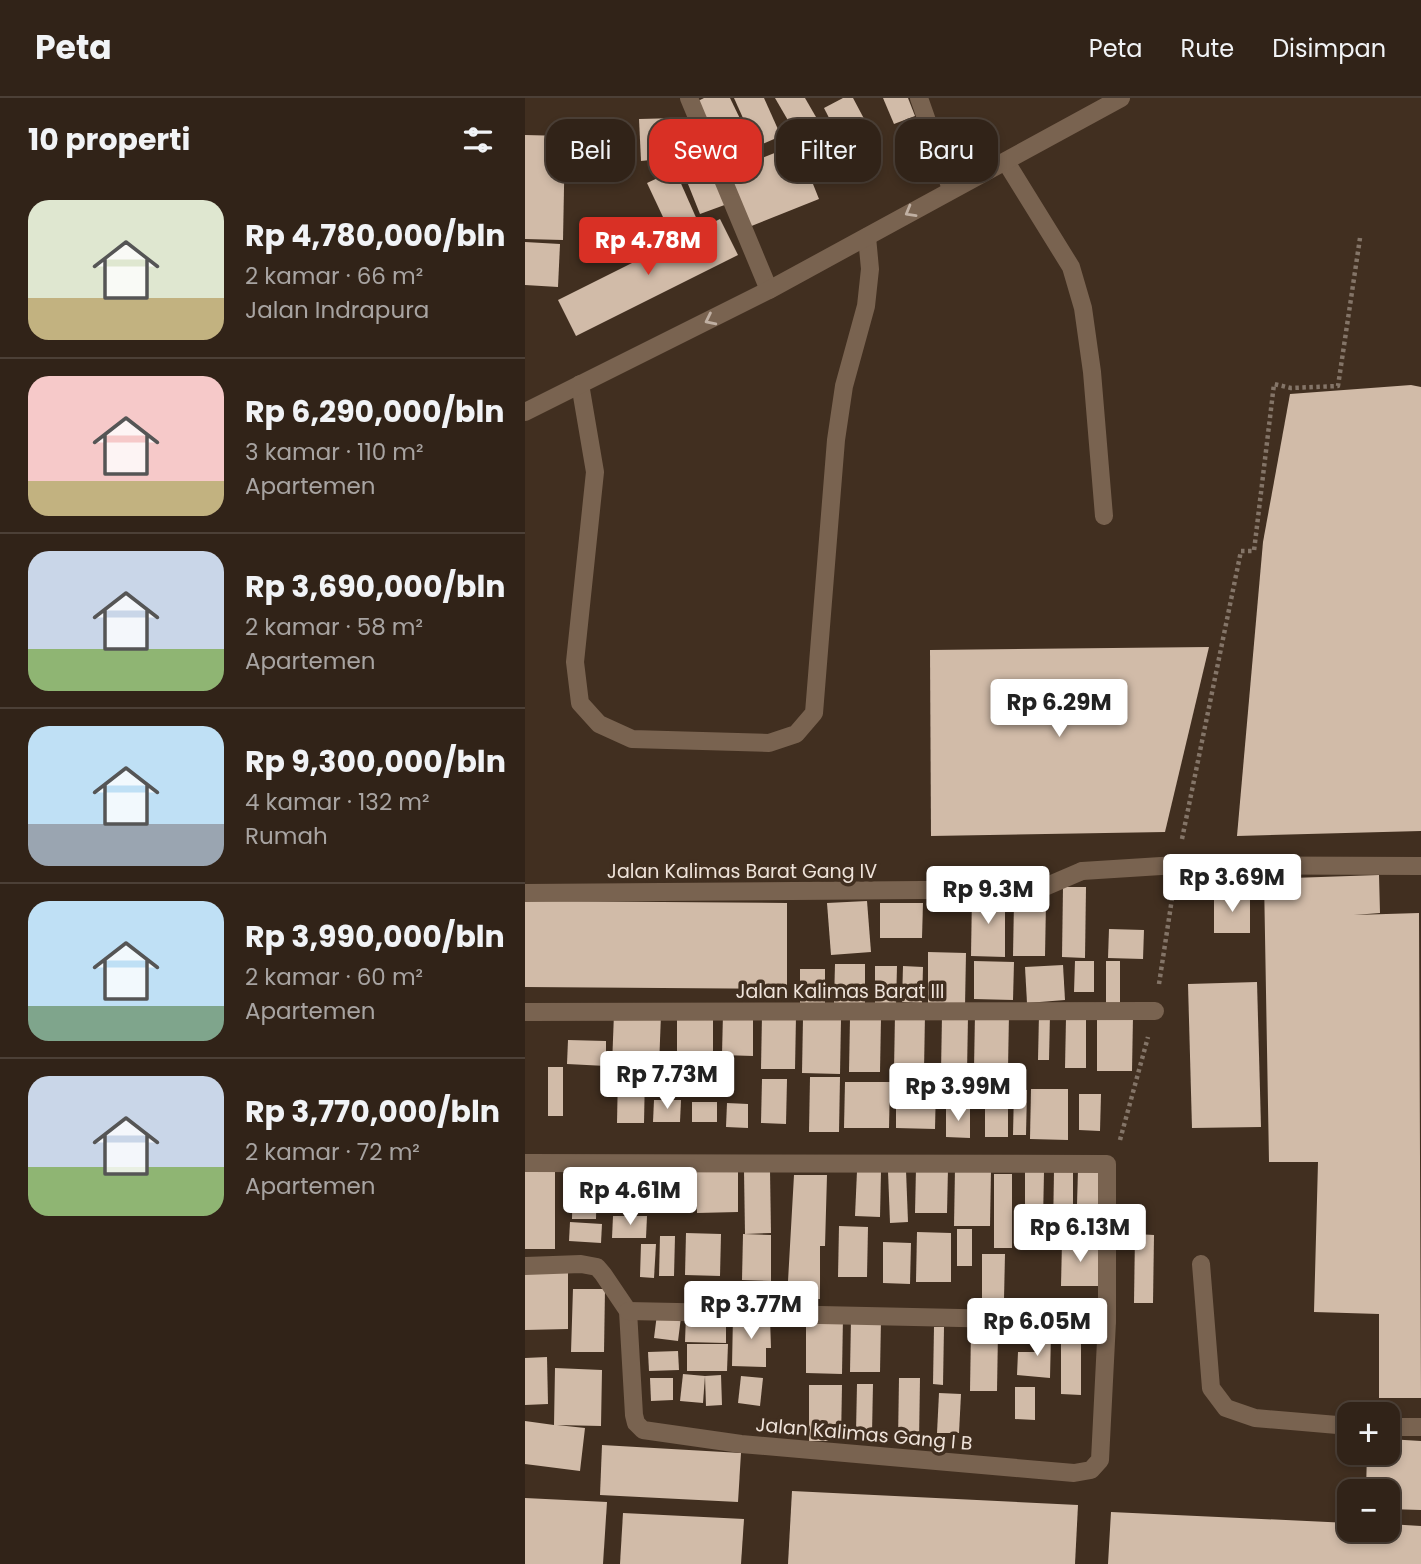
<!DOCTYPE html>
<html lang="id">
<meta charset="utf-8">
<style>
:root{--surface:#312318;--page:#3d2f25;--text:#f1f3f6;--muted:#a8a4a2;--line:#4c4037;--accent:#d93025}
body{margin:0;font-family:Poppins,sans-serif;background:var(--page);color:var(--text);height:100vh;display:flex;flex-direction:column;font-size:26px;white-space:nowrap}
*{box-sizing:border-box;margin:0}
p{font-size:23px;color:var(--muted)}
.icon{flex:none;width:38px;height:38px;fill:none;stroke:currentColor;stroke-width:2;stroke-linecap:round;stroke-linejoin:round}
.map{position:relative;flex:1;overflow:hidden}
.panel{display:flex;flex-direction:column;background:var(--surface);width:525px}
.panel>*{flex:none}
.hud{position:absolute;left:21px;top:21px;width:665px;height:63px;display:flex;gap:14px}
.controls{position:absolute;left:812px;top:1304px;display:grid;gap:14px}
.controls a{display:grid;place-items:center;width:63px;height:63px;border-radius:14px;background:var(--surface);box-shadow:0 4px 10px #0003,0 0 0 2px var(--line);font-size:35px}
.price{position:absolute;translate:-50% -60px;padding:0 16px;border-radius:7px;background:#fff;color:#222;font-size:23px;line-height:46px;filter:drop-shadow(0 2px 4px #0008)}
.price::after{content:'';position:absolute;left:50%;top:42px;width:21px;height:16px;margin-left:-10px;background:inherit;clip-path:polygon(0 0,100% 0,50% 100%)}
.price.active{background:var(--accent);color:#fff}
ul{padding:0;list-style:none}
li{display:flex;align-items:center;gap:21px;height:175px;padding:0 28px}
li+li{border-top:2px solid var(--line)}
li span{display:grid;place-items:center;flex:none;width:196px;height:140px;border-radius:21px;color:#555}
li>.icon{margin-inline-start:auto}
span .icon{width:84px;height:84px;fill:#fffc;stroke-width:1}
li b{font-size:30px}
h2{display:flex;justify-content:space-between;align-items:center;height:84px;padding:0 28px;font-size:30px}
.pill{padding:0 24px;border-radius:21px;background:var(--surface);box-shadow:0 4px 10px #0003,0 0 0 2px var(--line);font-size:24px;line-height:63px}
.pill.active{background:var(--accent);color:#fff}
header{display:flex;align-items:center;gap:42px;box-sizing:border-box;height:98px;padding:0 35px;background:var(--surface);border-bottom:2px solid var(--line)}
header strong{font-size:33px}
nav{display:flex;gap:38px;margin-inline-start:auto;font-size:24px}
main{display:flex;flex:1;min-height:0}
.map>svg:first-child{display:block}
</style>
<header>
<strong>Peta</strong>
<nav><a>Peta</a><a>Rute</a><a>Disimpan</a></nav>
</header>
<main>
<section class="panel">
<h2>10 properti<svg class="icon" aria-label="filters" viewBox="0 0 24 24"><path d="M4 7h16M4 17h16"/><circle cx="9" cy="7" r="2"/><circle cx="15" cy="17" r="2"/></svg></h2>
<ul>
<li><span style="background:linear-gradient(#dfe7d0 70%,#c2b280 0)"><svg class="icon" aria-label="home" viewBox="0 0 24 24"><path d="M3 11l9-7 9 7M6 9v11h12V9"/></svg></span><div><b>Rp 4,780,000/bln</b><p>2 kamar · 66 m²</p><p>Jalan Indrapura</p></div></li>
<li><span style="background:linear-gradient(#f6c9c9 75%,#c2b280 0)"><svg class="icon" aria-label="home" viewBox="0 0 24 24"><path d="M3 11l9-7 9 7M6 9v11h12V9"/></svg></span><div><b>Rp 6,290,000/bln</b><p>3 kamar · 110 m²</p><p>Apartemen</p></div></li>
<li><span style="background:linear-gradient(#c9d6e8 70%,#8fb573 0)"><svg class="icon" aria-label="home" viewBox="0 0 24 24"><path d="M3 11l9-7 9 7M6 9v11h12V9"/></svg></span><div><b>Rp 3,690,000/bln</b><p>2 kamar · 58 m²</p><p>Apartemen</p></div></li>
<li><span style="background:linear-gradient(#bfe0f5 70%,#9aa5b1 0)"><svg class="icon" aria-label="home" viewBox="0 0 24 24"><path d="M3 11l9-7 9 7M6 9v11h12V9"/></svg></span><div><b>Rp 9,300,000/bln</b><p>4 kamar · 132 m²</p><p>Rumah</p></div></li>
<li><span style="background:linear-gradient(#bfe0f5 75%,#7fa58c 0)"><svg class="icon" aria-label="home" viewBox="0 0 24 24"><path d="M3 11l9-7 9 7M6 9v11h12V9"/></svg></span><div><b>Rp 3,990,000/bln</b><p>2 kamar · 60 m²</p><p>Apartemen</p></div></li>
<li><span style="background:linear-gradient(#c9d6e8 65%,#8fb573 0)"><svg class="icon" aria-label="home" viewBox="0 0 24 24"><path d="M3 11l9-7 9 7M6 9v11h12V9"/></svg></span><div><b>Rp 3,770,000/bln</b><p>2 kamar · 72 m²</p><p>Apartemen</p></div></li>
</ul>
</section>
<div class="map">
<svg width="896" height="1466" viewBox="0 0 896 1466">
<rect width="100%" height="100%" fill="#412f20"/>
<!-- building -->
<g fill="#d1bba8">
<polygon points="179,0 205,0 221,33 189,48 169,5"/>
<polygon points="209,0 239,0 256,38 231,49"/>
<polygon points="250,0 280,0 291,19 268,31"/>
<polygon points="318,0 328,0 353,47 325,61 299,10"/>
<polygon points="358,0 383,0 390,18 369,26"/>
<polygon points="153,20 154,59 116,63 114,21"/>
<polygon points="0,37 40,38 38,142 0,141"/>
<polygon points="272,46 294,101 224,129 202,74"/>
<polygon points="182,49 205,105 175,116 153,61"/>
<polygon points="150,72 173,124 146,136 122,85"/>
<polygon points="195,121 213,157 51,238 33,202"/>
<polygon points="0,144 35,146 33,189 0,187"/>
<polygon points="886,287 896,289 896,733 712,738 738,444 765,296"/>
<polygon points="684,549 640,734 406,738 405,552"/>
<polygon points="854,777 855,815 829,817 894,815 896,1300 854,1300 854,1216 789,1214 793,1064 744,1064 739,781"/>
<polygon points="538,789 561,789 560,860 537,859"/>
<polygon points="447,797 480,798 480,859 446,858"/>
<rect x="689" y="798" width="36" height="37"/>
<polygon points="0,803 262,805 262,891 0,889"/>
<polygon points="342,803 346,854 306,857 302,805"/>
<polygon points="489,803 521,804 520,858 488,858"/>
<polygon points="355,805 398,805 397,840 355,840"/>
<polygon points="584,831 619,832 618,861 583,860"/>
<polygon points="403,854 441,855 440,908 403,908"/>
<polygon points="449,863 489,864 488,902 449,901"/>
<polygon points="550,863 569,863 569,894 549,894"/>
<rect x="581" y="863" width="14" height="42"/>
<polygon points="310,866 340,866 340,905 309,905"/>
<polygon points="538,867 540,902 502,905 500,869"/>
<polygon points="350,868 372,868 371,908 350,908"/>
<polygon points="378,868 398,869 397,905 377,904"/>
<rect x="275" y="871" width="25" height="35"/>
<polygon points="732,884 736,1029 667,1030 663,886"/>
<polygon points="89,915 136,916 134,969 87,968"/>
<polygon points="198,915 228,915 228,958 197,957"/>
<rect x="152" y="916" width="36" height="50"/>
<polygon points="370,916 400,916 399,973 369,973"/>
<polygon points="450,916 484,916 483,971 449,971"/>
<polygon points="514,916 525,916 524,962 513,962"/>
<polygon points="237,917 271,918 270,971 236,971"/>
<polygon points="417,917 443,918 442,975 416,975"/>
<polygon points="572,918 608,918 607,973 572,973"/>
<polygon points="278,920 316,921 315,976 277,975"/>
<polygon points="325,920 356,920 355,974 324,974"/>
<polygon points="541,920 561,920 561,970 540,970"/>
<polygon points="43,942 81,943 81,968 42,966"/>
<rect x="23" y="969" width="15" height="49"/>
<polygon points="93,975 120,975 119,1025 92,1025"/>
<polygon points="134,976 157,976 157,997 134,996"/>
<polygon points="285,979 315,979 314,1034 284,1034"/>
<polygon points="237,981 262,981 261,1026 236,1025"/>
<polygon points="320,984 365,984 364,1030 319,1030"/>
<polygon points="460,985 483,986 483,1039 460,1039"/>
<polygon points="371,987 411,987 410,1031 371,1030"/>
<polygon points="489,991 502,992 501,1037 488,1037"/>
<polygon points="506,991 543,991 543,1042 505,1041"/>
<polygon points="554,996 576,996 575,1033 554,1032"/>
<polygon points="129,1002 156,1002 155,1024 128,1024"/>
<rect x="167" y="1004" width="25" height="20"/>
<polygon points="202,1005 223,1006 223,1030 201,1029"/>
<polygon points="421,1010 445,1011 445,1040 421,1039"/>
<rect x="0" y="1068" width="30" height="83"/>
<polygon points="48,1068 72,1068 71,1121 47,1121"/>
<polygon points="82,1068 112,1068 112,1112 82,1111"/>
<polygon points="119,1070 166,1072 167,1110 144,1110 142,1081 141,1115 117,1115"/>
<polygon points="391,1070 423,1070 422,1115 390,1115"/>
<polygon points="430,1070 466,1071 465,1128 429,1128"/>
<polygon points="213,1071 213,1114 172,1115 171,1072"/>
<polygon points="381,1072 383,1124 365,1125 363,1073"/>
<polygon points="553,1072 575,1072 574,1141 551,1141"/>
<polygon points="219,1073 245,1073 246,1135 220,1136"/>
<polygon points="332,1073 356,1073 355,1119 330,1118"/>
<polygon points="529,1073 548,1074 548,1133 528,1133"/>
<polygon points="500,1074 519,1074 518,1122 500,1122"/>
<rect x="469" y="1076" width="18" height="74"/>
<polygon points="269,1077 302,1077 300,1148 295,1148 295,1201 262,1201"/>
<polygon points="88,1118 122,1118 121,1140 87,1140"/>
<polygon points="45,1124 77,1126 76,1145 44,1143"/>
<polygon points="314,1128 343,1129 342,1179 313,1179"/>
<rect x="432" y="1131" width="15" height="37"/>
<polygon points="392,1134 426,1135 426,1184 391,1184"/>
<polygon points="161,1135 196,1136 195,1178 160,1177"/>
<polygon points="218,1136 246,1137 246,1183 217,1182"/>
<polygon points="610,1136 629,1137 628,1205 609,1205"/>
<polygon points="135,1138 150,1138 149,1178 134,1178"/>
<polygon points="358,1144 386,1145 385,1186 358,1185"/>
<polygon points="537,1144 574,1144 574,1188 536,1188"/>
<polygon points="116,1146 131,1146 129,1180 115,1179"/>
<polygon points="457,1156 480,1156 479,1201 457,1200"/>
<polygon points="0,1173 43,1173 43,1231 0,1232"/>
<polygon points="48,1191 80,1191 79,1254 46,1254"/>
<polygon points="132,1216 156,1219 153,1243 129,1240"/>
<polygon points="161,1216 201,1217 201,1245 160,1244"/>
<polygon points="208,1217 245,1220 246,1250 241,1250 241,1269 207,1268"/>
<polygon points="281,1217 318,1218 317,1276 281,1275"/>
<polygon points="326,1221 356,1221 355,1274 325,1274"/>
<polygon points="409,1229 419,1229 418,1287 408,1286"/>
<polygon points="536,1231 556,1231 556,1297 536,1296"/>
<polygon points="446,1233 473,1234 472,1293 445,1293"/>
<polygon points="511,1234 526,1235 525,1280 492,1277 493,1254 511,1254"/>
<polygon points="162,1246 203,1246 202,1273 162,1273"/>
<polygon points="153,1253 154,1272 124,1273 123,1254"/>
<polygon points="22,1259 23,1306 0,1307 0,1260"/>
<polygon points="30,1270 77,1272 76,1328 32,1327 60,1330 55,1373 0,1366 0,1323 29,1327"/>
<polygon points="158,1276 180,1278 178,1305 155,1303"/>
<polygon points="196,1277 197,1307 181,1308 180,1278"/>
<polygon points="216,1278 238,1280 235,1308 213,1305"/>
<polygon points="125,1280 148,1280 148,1302 126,1303"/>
<polygon points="374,1280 395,1280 394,1343 373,1343"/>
<polygon points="332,1286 348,1286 347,1335 331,1334"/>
<polygon points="284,1287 317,1287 316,1343 284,1343"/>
<polygon points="490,1289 510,1289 510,1322 490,1321"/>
<polygon points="414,1295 436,1296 434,1335 412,1335"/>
<polygon points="863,1341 896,1343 896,1412 863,1411 863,1393 841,1393 842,1354 863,1354"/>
<polygon points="77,1347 216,1355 213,1404 75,1397"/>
<polygon points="267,1393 553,1407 550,1466 263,1466"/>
<polygon points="0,1400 82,1404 78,1466 0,1466"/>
<polygon points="586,1414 824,1425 824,1432 863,1432 863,1426 896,1428 896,1466 583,1466"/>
<polygon points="98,1415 219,1421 216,1466 95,1466"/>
</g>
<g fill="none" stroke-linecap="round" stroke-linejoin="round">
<!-- path -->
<g stroke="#847568" stroke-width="4.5" stroke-dasharray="3.5 3.5" stroke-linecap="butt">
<polyline points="657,741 716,453 729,453 749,286 766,290 813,288 835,140"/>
<polyline points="634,886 648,794"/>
<polyline points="595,1042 623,939"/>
</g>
<!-- service -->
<g stroke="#796350" stroke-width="18">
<polyline points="481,64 546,169 558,210 567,274 579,418"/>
<polyline points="55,286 70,374 50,564 55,605 74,626 107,641 244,645 271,636 289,615 311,342 319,288 341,208 345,171 342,139"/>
<polyline points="557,773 652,767 896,768"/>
<polyline points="676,1166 686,1290 701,1310 730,1320 824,1328"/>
<polyline points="863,1329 896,1329"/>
</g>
<!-- minor -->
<g stroke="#796350" stroke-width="18">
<polyline points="164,0 244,192"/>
<polyline points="394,0 426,91"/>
<polyline points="0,795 515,791 557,773"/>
<polyline points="0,914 630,913"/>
<polyline points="0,1065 582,1066 582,1223 575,1362 566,1372 549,1375 216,1346 118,1332 111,1325 109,1317 103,1213 78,1176 72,1169 56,1166 0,1168"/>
<polyline points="103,1213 582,1223"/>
</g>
<!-- tertiary -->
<polyline stroke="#796350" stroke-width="18" points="0,314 244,192 596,0"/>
</g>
<!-- one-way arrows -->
<defs><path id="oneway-chevron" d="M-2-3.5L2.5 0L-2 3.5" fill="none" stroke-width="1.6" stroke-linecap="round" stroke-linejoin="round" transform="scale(1.75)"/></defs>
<g stroke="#c0b0a3">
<use href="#oneway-chevron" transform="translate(385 114) rotate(150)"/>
<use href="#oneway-chevron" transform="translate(185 222) rotate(154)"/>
</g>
<g text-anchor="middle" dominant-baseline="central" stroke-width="7" stroke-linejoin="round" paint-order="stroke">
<!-- street labels -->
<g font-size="19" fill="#efe3da" stroke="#412f20">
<text x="217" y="773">Jalan Kalimas Barat Gang IV</text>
<text x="315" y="893">Jalan Kalimas Barat III</text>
<text transform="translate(339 1336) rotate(5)">Jalan Kalimas Gang I B</text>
</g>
</g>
</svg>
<div class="controls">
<a>+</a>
<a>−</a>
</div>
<b class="price active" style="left:123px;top:179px">Rp 4.78M</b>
<b class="price" style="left:534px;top:641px">Rp 6.29M</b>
<b class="price" style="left:707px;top:816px">Rp 3.69M</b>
<b class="price" style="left:463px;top:828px">Rp 9.3M</b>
<b class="price" style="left:142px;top:1013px">Rp 7.73M</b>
<b class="price" style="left:433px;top:1025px">Rp 3.99M</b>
<b class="price" style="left:105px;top:1129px">Rp 4.61M</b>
<b class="price" style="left:555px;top:1166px">Rp 6.13M</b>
<b class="price" style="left:226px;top:1243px">Rp 3.77M</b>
<b class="price" style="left:512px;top:1260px">Rp 6.05M</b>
<div class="hud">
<a class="pill">Beli</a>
<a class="pill active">Sewa</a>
<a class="pill">Filter</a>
<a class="pill">Baru</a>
</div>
</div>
</main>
